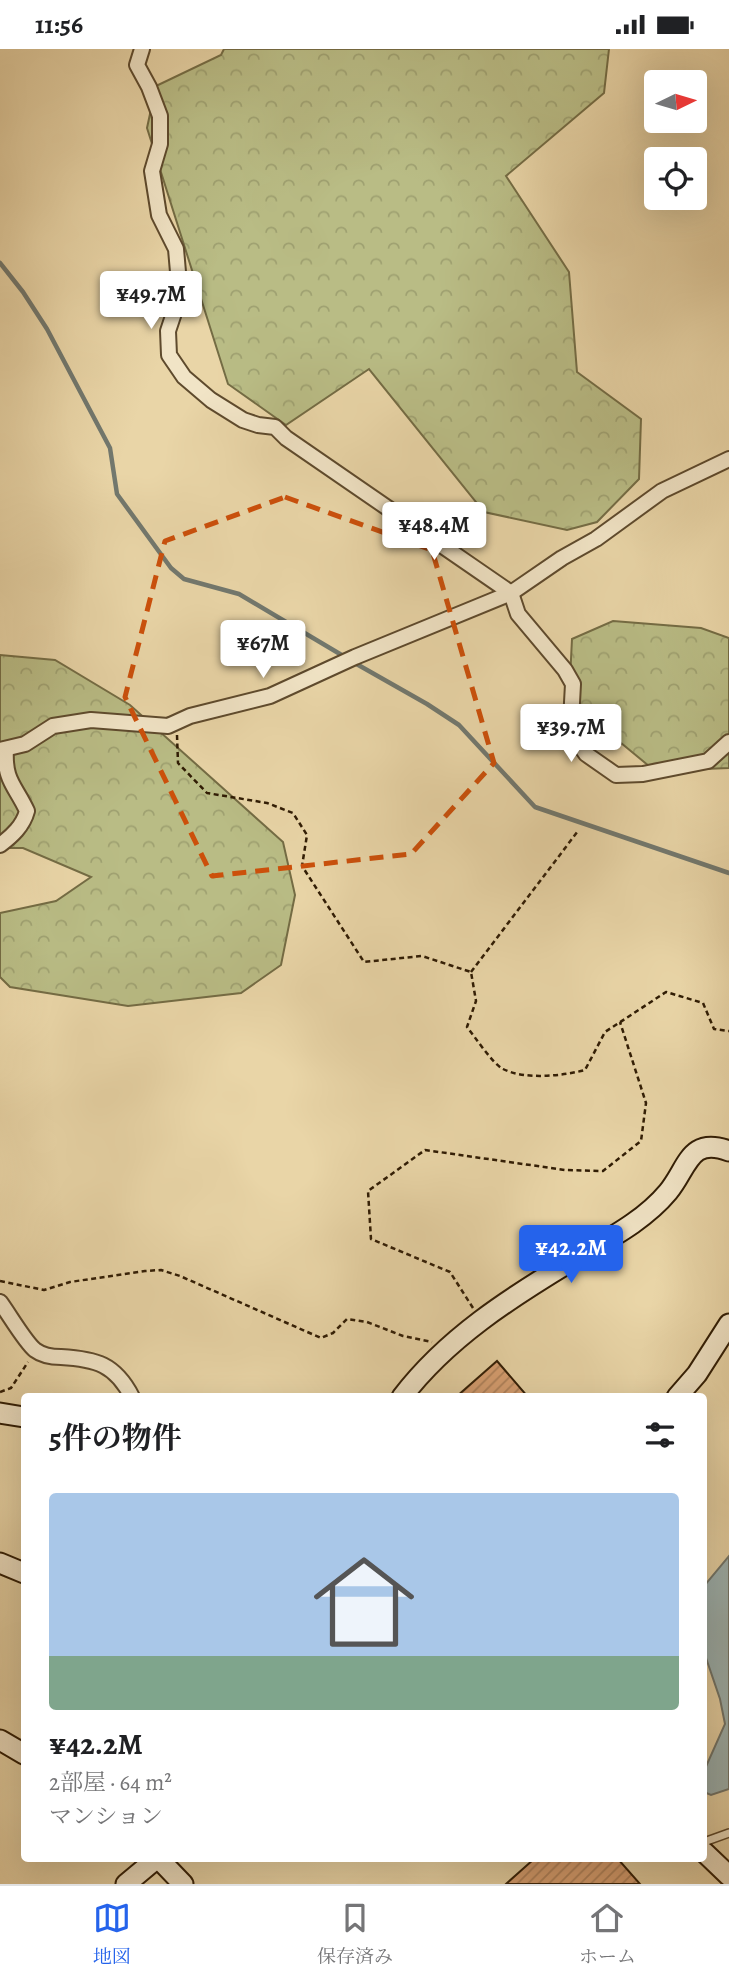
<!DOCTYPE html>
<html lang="ja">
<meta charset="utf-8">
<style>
:root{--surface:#fff;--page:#f6f6f6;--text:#202124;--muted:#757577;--line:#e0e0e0;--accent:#2563eb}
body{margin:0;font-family:Alegreya,"Noto Serif JP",serif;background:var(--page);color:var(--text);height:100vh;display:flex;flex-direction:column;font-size:26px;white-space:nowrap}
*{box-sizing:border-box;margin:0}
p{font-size:23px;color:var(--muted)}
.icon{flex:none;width:38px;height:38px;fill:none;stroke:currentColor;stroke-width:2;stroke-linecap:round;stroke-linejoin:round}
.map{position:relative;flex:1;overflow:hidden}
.panel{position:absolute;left:21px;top:1344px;width:686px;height:469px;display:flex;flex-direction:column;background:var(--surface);border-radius:7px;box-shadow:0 7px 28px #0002}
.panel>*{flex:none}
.needle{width:46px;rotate:85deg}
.fabs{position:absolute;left:644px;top:21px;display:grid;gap:14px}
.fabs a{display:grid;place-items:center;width:63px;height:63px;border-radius:7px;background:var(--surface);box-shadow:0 7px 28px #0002;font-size:35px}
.price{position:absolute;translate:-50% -60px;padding:0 16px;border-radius:7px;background:#fff;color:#222;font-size:23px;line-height:46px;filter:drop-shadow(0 2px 4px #0008)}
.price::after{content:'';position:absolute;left:50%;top:42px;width:21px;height:16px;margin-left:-10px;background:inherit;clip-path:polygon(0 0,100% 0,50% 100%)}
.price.on{background:var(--accent);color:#fff}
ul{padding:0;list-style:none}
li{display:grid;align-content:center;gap:14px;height:371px;padding:0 28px}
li+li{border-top:2px solid var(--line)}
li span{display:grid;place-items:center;height:217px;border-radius:7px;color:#555}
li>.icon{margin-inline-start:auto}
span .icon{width:126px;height:126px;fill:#fffc;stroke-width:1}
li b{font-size:30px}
h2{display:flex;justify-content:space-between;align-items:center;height:84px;padding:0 28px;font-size:30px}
.status{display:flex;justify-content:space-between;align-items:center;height:49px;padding:0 35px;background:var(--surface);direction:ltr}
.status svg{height:19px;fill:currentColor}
.tabs{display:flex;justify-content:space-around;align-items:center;height:98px;border-top:2px solid var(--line);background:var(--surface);font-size:19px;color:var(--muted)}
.tabs a{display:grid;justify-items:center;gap:4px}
.tabs .on{color:var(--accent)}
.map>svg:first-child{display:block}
</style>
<div class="status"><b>11:56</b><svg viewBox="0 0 49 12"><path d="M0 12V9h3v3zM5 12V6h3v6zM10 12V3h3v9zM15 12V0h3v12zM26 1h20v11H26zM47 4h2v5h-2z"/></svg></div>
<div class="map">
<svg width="729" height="1835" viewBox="0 0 729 1835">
<defs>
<pattern id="forest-crowns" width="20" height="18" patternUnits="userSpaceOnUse" patternTransform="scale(1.75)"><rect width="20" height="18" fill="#b9bc85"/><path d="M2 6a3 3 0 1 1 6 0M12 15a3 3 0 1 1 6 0" fill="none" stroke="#9fa171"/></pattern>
<pattern id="building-hatch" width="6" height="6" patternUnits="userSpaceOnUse" patternTransform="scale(1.75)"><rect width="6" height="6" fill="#d9a072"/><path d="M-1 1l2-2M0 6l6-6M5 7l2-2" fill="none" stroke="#b0825b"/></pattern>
</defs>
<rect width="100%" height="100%" fill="#e9d5a7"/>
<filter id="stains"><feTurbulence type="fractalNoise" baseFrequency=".00286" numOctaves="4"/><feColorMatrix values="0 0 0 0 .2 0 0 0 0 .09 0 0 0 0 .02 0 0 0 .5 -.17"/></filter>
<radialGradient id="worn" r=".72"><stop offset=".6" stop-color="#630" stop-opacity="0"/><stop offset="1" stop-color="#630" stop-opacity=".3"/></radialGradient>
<!-- forest -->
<g fill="url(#forest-crowns)" stroke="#746c44" stroke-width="2">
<polygon points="224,0 609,0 604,44 506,127 569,223 577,323 641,370 639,430 597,473 567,481 484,463 369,320 286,376 228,335 147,79 156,37 221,6"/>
<polygon points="613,572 701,579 729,589 729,719 655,722 569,651 572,590"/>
<polygon points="0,606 55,611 130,656 283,793 295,846 281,916 241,944 128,957 10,938 0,928 0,864 56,852 91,828 23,799 0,799"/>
</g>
<!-- water -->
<polygon fill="#9eb5b4" stroke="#72786e" stroke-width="2" points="729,1507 729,1740 711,1746 704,1743 704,1722 725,1675 720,1650 704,1603 704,1537"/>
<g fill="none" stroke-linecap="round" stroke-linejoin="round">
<!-- stream -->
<g stroke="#72786e" stroke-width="4.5">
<polyline points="0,214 23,243 47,280 110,399 117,445 171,519 184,530 239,545 345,608"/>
<polyline points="353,613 427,655 459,676 535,758 729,824"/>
</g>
</g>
<!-- building -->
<g fill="url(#building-hatch)" stroke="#301c04" stroke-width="2">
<polygon points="497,1312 528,1348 456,1348"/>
<polygon points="534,1810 618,1810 640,1835 506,1835"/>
</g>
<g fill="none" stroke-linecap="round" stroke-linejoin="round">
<defs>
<polyline id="lane" points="704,1793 729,1784"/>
<g id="street">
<polyline points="142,0 137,16 149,38 160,67 160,95 152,122 159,166 176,200 180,246 168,282 169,306 184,328 211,351 243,371 258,376 275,378 286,389 511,544 518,565 565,621 573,635 571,672 577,692 586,705 616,726 643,725 708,712 729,693"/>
<polyline points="0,701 25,695 53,677 91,671 168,677 190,667 270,647 355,608 511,544 562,509 596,490 662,442 729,410"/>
<path d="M0,796C12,787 23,777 27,762C15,736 4,732 6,700"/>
<path d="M0,1253C9,1265 25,1293 35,1301C43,1307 53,1308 61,1308C96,1310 115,1315 132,1348"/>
</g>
<g id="secondary">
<path d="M402,1348C447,1289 510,1249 573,1211C606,1191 643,1173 668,1143C688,1119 689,1087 729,1102"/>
<polyline points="677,1348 697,1325 729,1275"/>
<polyline points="0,1364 24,1368"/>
<polyline points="0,1514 24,1524"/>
<polyline points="0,1691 24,1705"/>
<polyline points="704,1803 729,1827"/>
<polyline points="159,1810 183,1835"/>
<polyline points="126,1835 156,1810"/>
</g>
</defs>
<!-- lane casing -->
<use href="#lane" stroke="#5e4a2d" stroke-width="10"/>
<!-- street casing -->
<use href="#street" stroke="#5e4a2d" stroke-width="18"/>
<!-- secondary casing -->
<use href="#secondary" stroke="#301c04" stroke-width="23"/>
<!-- path -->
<g stroke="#301c04" stroke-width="2.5" stroke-dasharray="5 3.5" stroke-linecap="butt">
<path d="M177,686L178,714L207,744L267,754L293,764L307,786L302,817L364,913L422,907L471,923L476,952L467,978C475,988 493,1015 503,1020C525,1031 562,1027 585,1021L605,983L666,943L703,954L714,980L729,982"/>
<polyline points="471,923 578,782"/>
<polyline points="0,1232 44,1241 70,1233 145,1222 161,1221 180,1227 321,1289 333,1284 347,1270 367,1273 403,1287 432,1293"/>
<polyline points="473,1259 450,1223 371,1190 368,1142 425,1101 565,1121 603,1122 641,1092 646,1054 620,973"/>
<polyline points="0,1343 11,1339 28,1313"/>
</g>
<!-- lane -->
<use href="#lane" stroke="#f1e4c6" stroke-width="7"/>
<!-- street -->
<use href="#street" stroke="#f1e4c6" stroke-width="14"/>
<!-- secondary -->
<use href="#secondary" stroke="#f1e4c6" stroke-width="19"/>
</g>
<!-- marked area -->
<path fill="none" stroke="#cc500b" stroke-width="5" stroke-dasharray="14 9" stroke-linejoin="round" d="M285,448L432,501L494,714L411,805L212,827L125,648L165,492Z"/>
<rect width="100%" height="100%" filter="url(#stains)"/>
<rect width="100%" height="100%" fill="url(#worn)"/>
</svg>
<div class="fabs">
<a><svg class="needle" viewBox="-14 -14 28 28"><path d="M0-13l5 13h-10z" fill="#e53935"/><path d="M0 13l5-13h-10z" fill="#757577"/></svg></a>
<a><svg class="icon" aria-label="locate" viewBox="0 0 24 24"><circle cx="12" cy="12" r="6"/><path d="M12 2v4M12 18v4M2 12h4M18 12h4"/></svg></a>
</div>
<b class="price" style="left:151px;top:282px">¥49.7M</b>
<b class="price" style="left:434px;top:513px">¥48.4M</b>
<b class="price" style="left:263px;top:631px">¥67M</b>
<b class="price" style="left:571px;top:715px">¥39.7M</b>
<b class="price on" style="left:571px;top:1236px">¥42.2M</b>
<section class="panel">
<h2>5件の物件<svg class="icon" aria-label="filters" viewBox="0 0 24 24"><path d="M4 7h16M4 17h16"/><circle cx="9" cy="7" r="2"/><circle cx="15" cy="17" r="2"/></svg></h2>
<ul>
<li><span style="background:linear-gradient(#a9c7e8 75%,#7fa58c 0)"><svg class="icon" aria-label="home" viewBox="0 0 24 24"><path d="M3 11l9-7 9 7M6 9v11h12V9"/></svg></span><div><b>¥42.2M</b><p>2部屋 · 64 m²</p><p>マンション</p></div></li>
</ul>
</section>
</div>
<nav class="tabs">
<a class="on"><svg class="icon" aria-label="map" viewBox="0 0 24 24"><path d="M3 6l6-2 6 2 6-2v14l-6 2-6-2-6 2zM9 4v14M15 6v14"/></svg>地図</a>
<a><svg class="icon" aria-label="saved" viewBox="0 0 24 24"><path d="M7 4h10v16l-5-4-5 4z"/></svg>保存済み</a>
<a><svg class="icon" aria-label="home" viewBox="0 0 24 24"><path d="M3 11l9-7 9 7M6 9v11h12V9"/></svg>ホーム</a>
</nav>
